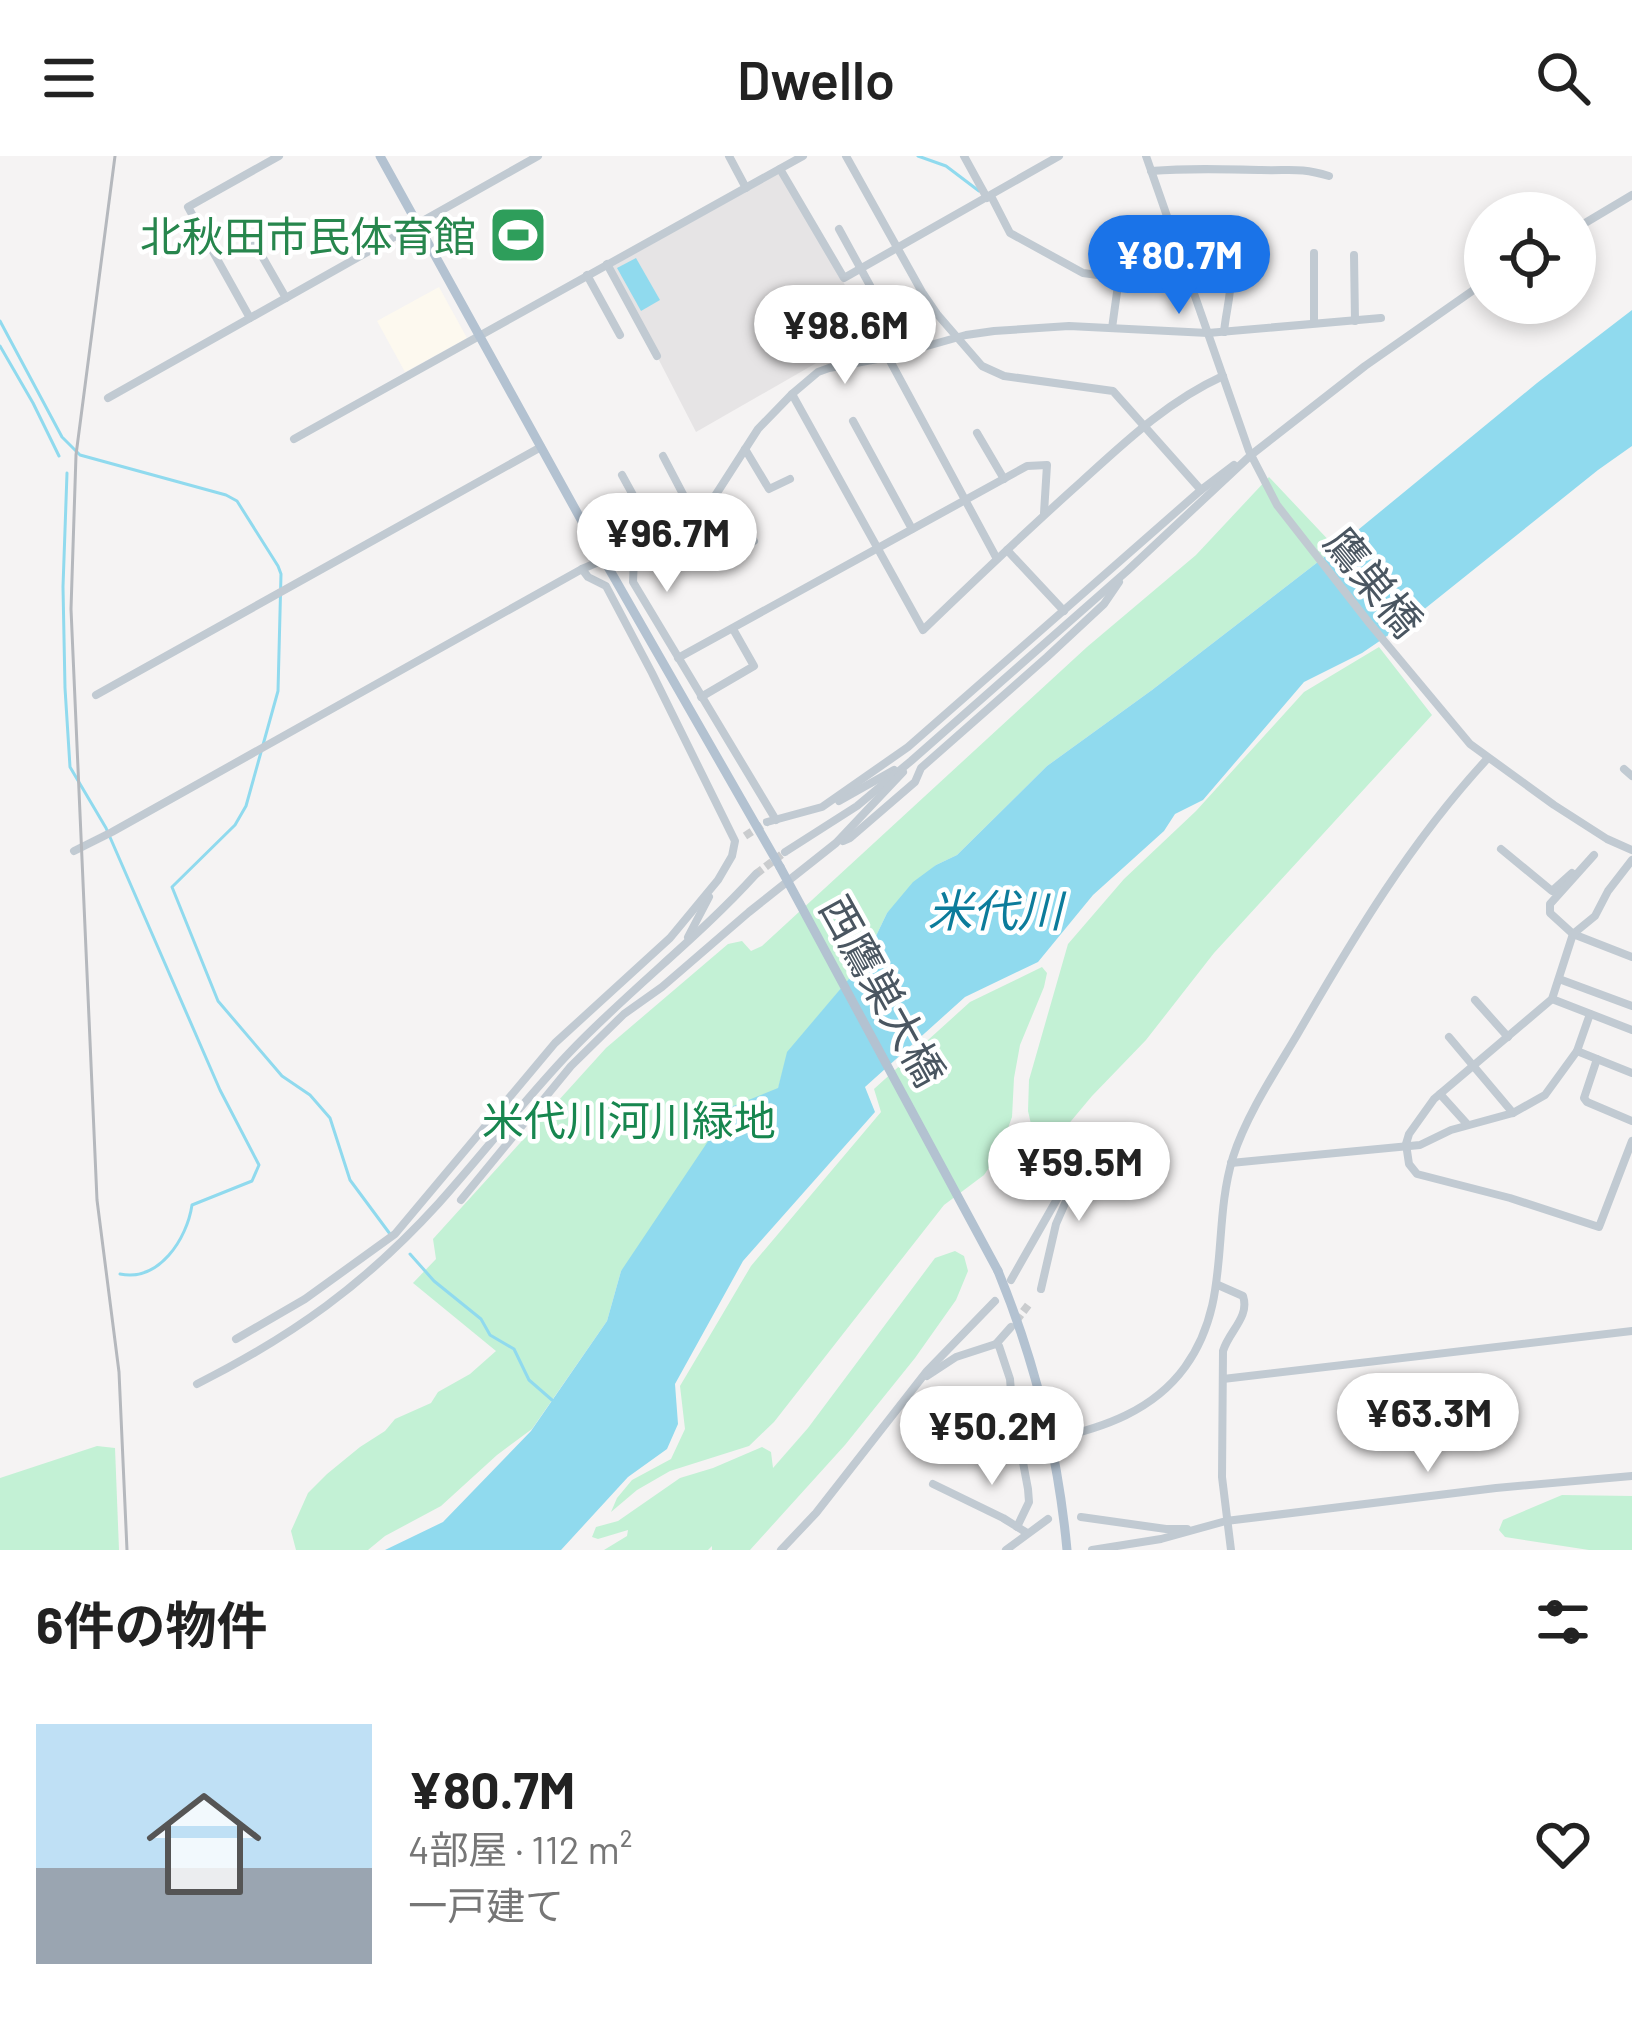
<!DOCTYPE html>
<html lang="ja">
<meta charset="utf-8">
<style>
:root{--surface:#fff;--page:#f2f2f2;--text:#222;--muted:#767676;--line:#e0e0e0;--accent:#1a73e8}
body{margin:0;font-family:Barlow,"Noto Sans JP",sans-serif;background:var(--page);color:var(--text);height:100vh;display:flex;flex-direction:column;font-size:45px;white-space:nowrap}
*{box-sizing:border-box;margin:0}
p{font-size:39px;color:var(--muted)}
.icon{flex:none;width:66px;height:66px;fill:none;stroke:currentColor;stroke-width:2;stroke-linecap:round;stroke-linejoin:round}
.map{position:relative;height:1394px;overflow:hidden}
.details{display:flex;flex-direction:column;background:var(--surface);flex:1}
.details>*{flex:none}
.controls{position:absolute;left:1464px;top:36px;display:grid;gap:24px}
.controls a{display:grid;place-items:center;width:132px;height:132px;border-radius:50%;background:var(--surface);box-shadow:0 6px 18px #0003;font-size:60px}
.price{position:absolute;translate:-50% -102px;padding:0 27px;border-radius:42px;background:#fff;color:#222;font-size:39px;line-height:78px;filter:drop-shadow(0 3px 6px #0008)}
.price::after{content:'';position:absolute;left:50%;top:72px;width:36px;height:27px;margin-left:-18px;background:inherit;clip-path:polygon(0 0,100% 0,50% 100%)}
.price.selected{background:var(--accent);color:#fff}
ul{padding:0;list-style:none}
li{display:flex;align-items:center;gap:36px;height:300px;padding:0 36px}
li+li{border-top:3px solid var(--line)}
li span{display:grid;place-items:center;flex:none;width:336px;height:240px;border-radius:0px;color:#555}
li>.icon{margin-inline-start:auto}
span .icon{width:144px;height:144px;fill:#fffc;stroke-width:1}
li b{font-size:51px}
h2{display:flex;justify-content:space-between;align-items:center;height:144px;padding:0 36px;font-size:51px}
header{display:flex;justify-content:space-between;align-items:center;height:156px;padding:0 36px;background:var(--surface);font-size:54px;font-weight:600}
.map>svg:first-child{display:block}
</style>
<header><svg class="icon" aria-label="menu" viewBox="0 0 24 24"><path d="M4 6h16M4 12h16M4 18h16"/></svg>Dwello<svg class="icon" aria-label="search" viewBox="0 0 24 24"><circle cx="10" cy="10" r="6"/><path d="M15 15l6 6"/></svg></header>
<div class="map">
<svg width="1632" height="1394" viewBox="0 0 1632 1394">
<rect width="100%" height="100%" fill="#f5f3f3"/>
<!-- commercial -->
<polygon fill="#fdf9ef" points="439,131 467,182 405,216 377,165"/>
<!-- education -->
<polygon fill="#e6e4e5" points="779,17 872,175 696,276 611,111"/>
<!-- green -->
<g fill="#c3f1d5">
<polygon points="1269,321 1336,392 1152,534 1047,610 957,699 936,709 887,757 864,805 788,896 778,933 621,1115 607,1165 532,1273 497,1299 441,1350 385,1380 368,1394 296,1394 291,1375 308,1337 327,1318 360,1291 385,1275 395,1263 431,1247 438,1236 470,1218 496,1195 413,1127 436,1103 433,1083 606,892 728,788 742,785 751,795 762,790 1087,491 1196,399"/>
<polygon points="1379,491 1432,559 1214,797 1146,884 1092,940 1061,977 1031,968 1028,955 1029,924 1068,788 1124,723 1196,655 1304,536"/>
<polygon points="1042,811 1047,817 1044,831 1020,889 1014,922 1012,961 999,997 984,1019 944,1049 774,1266 749,1290 670,1315 637,1334 611,1356 617,1342 632,1324 671,1303 685,1273 680,1230 751,1110 881,956 874,933 970,846"/>
<polygon points="955,1095 964,1100 968,1115 956,1144 915,1202 845,1289 750,1394 712,1394 712,1390 708,1394 604,1394 627,1380 628,1374 598,1383 592,1381 596,1371 618,1365 680,1322 713,1312 762,1291 771,1296 773,1312 808,1272 935,1102"/>
<polygon points="97,1290 115,1292 119,1394 0,1394 0,1322"/>
<polygon points="1562,1339 1632,1340 1632,1394 1589,1394 1505,1381 1499,1374 1503,1364"/>
</g>
<!-- water -->
<g fill="#90daee">
<polygon points="636,102 660,144 641,155 617,112"/>
<polygon points="1632,154 1632,290 1598,314 1412,463 1362,497 1304,526 1203,644 1175,658 1164,675 1093,739 1038,806 965,841 865,931 875,956 743,1105 675,1228 678,1268 667,1293 628,1321 561,1394 385,1394 443,1366 531,1275 607,1165 621,1115 731,951 778,932 787,896 864,805 887,757 913,726 936,709 957,699 1047,610 1152,534 1336,392 1537,227"/>
</g>
<g fill="none" stroke-linecap="round" stroke-linejoin="round">
<!-- stream -->
<g stroke="#90daee" stroke-width="3">
<polyline points="918,0 946,10 979,35"/>
<polyline points="0,165 62,281 80,299 226,339 237,345 278,410 281,418 278,535 246,650 235,669 172,731 218,845 282,920 310,939 330,962 350,1024 390,1078"/>
<polyline points="0,190 33,247 59,300"/>
<path d="M67,317L63,431L65,532L70,611L106,672L220,934L259,1009L252,1025L192,1049C187,1083 159,1126 120,1118"/>
<polyline points="410,1098 434,1125 481,1163 490,1179 514,1193 529,1224 552,1244"/>
</g>
<!-- minor-tunnel -->
<g stroke="#caccce" stroke-width="8" stroke-dasharray="8 4" stroke-linecap="butt">
<polyline points="745,680 767,666"/>
<polyline points="756,718 785,696"/>
<polyline points="1016,1165 1029,1148"/>
</g>
<!-- minor -->
<g stroke="#c1cad2" stroke-width="8">
<polyline points="729,0 746,32"/>
<polyline points="846,0 922,136 937,158 982,210 1004,220 1113,235 1201,334"/>
<polyline points="964,0 987,42"/>
<polyline points="1146,0 1249,295 1277,349 1370,468 1470,588 1554,649 1607,683 1632,694"/>
<polyline points="780,13 844,122 1059,0"/>
<path d="M1151,15C1188,12 1223,13 1261,14C1290,15 1299,11 1329,20"/>
<polyline points="991,40 1010,77 1083,117 1119,122 1112,172"/>
<polyline points="839,73 885,157"/>
<polyline points="1575,73 1632,39"/>
<polyline points="255,88 286,142"/>
<polyline points="1314,97 1314,167"/>
<polyline points="1354,99 1355,165"/>
<polyline points="607,108 657,200"/>
<polyline points="587,119 620,179"/>
<polyline points="250,162 188,51 279,0"/>
<path d="M1224,176C1226,155 1231,141 1231,118"/>
<polyline points="888,201 997,403"/>
<path d="M792,238L923,474C975,424 1027,374 1081,326C1125,286 1168,245 1223,220"/>
<polyline points="108,242 538,0"/>
<polyline points="853,265 912,373"/>
<polyline points="977,277 1004,323"/>
<polyline points="294,283 803,0"/>
<polyline points="745,293 769,333 790,323"/>
<polyline points="663,300 696,363"/>
<polyline points="622,319 656,381"/>
<polyline points="701,360 723,401 754,385"/>
<polyline points="629,392 634,402 633,426 776,664"/>
<polyline points="1007,394 1064,455"/>
<polyline points="678,502 1027,310 1047,309 1044,357"/>
<polyline points="96,539 541,291"/>
<polyline points="701,541 754,510 733,473"/>
<polyline points="1624,613 1632,620"/>
<polyline points="839,645 894,614"/>
<polyline points="767,666 822,651 908,591 1201,334 1234,309"/>
<polyline points="843,685 850,682 915,626 921,612 1047,501 1104,448 1119,426"/>
<polyline points="1501,693 1552,735 1572,717"/>
<polyline points="74,695 112,676 582,413 693,366 701,360 713,343 758,273 792,238 818,216 829,212 888,201 966,179 994,175 1069,170 1208,177 1381,162"/>
<polyline points="785,696 857,650 911,605 1127,415 1251,299 1365,210 1485,126"/>
<polyline points="1594,699 1550,748 1550,757 1573,778 1632,801"/>
<polyline points="1632,704 1608,735 1595,760 1573,778 1552,843 1434,943 1409,978 1406,988 1409,1008 1417,1018 1510,1042 1599,1071 1632,985"/>
<polyline points="688,781 709,741"/>
<polyline points="1559,823 1632,850"/>
<polyline points="1552,843 1632,874"/>
<polyline points="1475,844 1508,881"/>
<polyline points="1449,881 1513,957"/>
<polyline points="1577,895 1632,917"/>
<polyline points="1597,903 1584,942 1587,946 1632,965"/>
<polyline points="1440,938 1467,968"/>
<polyline points="1231,1007 1420,989 1451,974 1513,957 1545,939 1577,895 1590,858"/>
<polyline points="461,1044 571,910 624,858 662,831 749,756 836,687 903,616"/>
<polyline points="1011,1124 1061,1036 1093,992"/>
<path d="M1218,1129L1243,1140C1250,1161 1229,1175 1223,1195L1222,1321L1231,1394"/>
<polyline points="1041,1133 1056,1068 1077,1020"/>
<polyline points="236,1183 305,1143 395,1078 555,887 670,782 718,724 732,700 735,685 652,517 606,430 588,421 582,413"/>
<polyline points="996,1188 1011,1171"/>
<polyline points="927,1220 956,1201 996,1188 999,1190 1010,1223 1012,1248 1028,1333 1029,1346 1017,1371"/>
<polyline points="1223,1223 1632,1175"/>
<path d="M197,1228C294,1179 365,1128 438,1048C483,998 524,944 570,896C629,834 698,782 756,718"/>
<path d="M1052,1283C1103,1272 1153,1255 1185,1211C1232,1146 1211,1073 1233,1001C1246,960 1275,916 1297,879C1353,782 1411,685 1488,602"/>
<polyline points="933,1328 1003,1362 1027,1377"/>
<polyline points="1081,1361 1166,1373 1187,1373"/>
<polyline points="781,1394 816,1357 927,1215 995,1145"/>
<polyline points="1006,1394 1048,1363"/>
<polyline points="1092,1394 1161,1383 1226,1365 1496,1332 1632,1320"/>
</g>
<!-- major -->
<g stroke="#b3c2d1" stroke-width="9">
<polyline points="380,0 584,369 780,711"/>
<path d="M998,1115C1035,1205 1058,1297 1067,1394"/>
</g>
<!-- rail -->
<polyline stroke="#b5b8bd" stroke-width="3" points="115,0 76,299 71,453 97,1044 119,1216 127,1394"/>
<!-- major-bridge -->
<polyline stroke="#b3c2d1" stroke-width="9" points="780,711 998,1115"/>
</g>
<!-- icons -->
<defs>
<symbol id="stadium-square" viewBox="-11 -11 22 22"><rect x="-9" y="-9" width="18" height="18" rx="4" fill="#2e9e5b" stroke="#fff"/><path d="M0-5a6.5 5 0 1 0 0 10a6.5 5 0 1 0 0-10ZM-3.5-1.8h7v3.6h-7Z" fill="#fff"/></symbol>
</defs>
<g fill-rule="evenodd">
<use href="#stadium-square" x="485" y="46" width="66" height="66"/>
</g>
<g text-anchor="middle" dominant-baseline="central" stroke-width="9" stroke-linejoin="round" paint-order="stroke">
<!-- leisure labels -->
<g font-size="42" fill="#27864d" stroke="#fff" text-anchor="end">
<text x="476" y="79">北秋田市民体育館</text>
</g>
<!-- street labels -->
<g font-size="42" fill="#4a5661" stroke="#fff">
<text transform="translate(1375 425) rotate(51)">鷹巣橋</text>
<text transform="translate(884 834) rotate(61)">西鷹巣大橋</text>
</g>
<!-- park labels -->
<g font-size="42" fill="#17864f" stroke="#fff">
<text x="629" y="963">米代川河川緑地</text>
</g>
<!-- water labels -->
<g font-size="45" font-style="italic" fill="#0c7c9b" stroke="#fff">
<text x="995" y="753">米代川</text>
</g>
</g>
</svg>
<div class="controls">
<a><svg class="icon" aria-label="locate" viewBox="0 0 24 24"><circle cx="12" cy="12" r="6"/><path d="M12 2v4M12 18v4M2 12h4M18 12h4"/></svg></a>
</div>
<b class="price selected" style="left:1179px;top:161px">¥80.7M</b>
<b class="price" style="left:845px;top:231px">¥98.6M</b>
<b class="price" style="left:667px;top:439px">¥96.7M</b>
<b class="price" style="left:1079px;top:1068px">¥59.5M</b>
<b class="price" style="left:1428px;top:1319px">¥63.3M</b>
<b class="price" style="left:992px;top:1332px">¥50.2M</b>
</div>
<section class="details">
<h2>6件の物件<svg class="icon" aria-label="filters" viewBox="0 0 24 24"><path d="M4 7h16M4 17h16"/><circle cx="9" cy="7" r="2"/><circle cx="15" cy="17" r="2"/></svg></h2>
<ul>
<li><span style="background:linear-gradient(#bfe0f5 60%,#9aa5b1 0)"><svg class="icon" aria-label="home" viewBox="0 0 24 24"><path d="M3 11l9-7 9 7M6 9v11h12V9"/></svg></span><div><b>¥80.7M</b><p>4部屋 · 112 m²</p><p>一戸建て</p></div><svg class="icon" aria-label="heart" viewBox="0 0 24 24"><path d="M12 20l-8-8c-3-5 5-10 8-4 3-6 11-1 8 4z"/></svg></li>
</ul>
</section>
